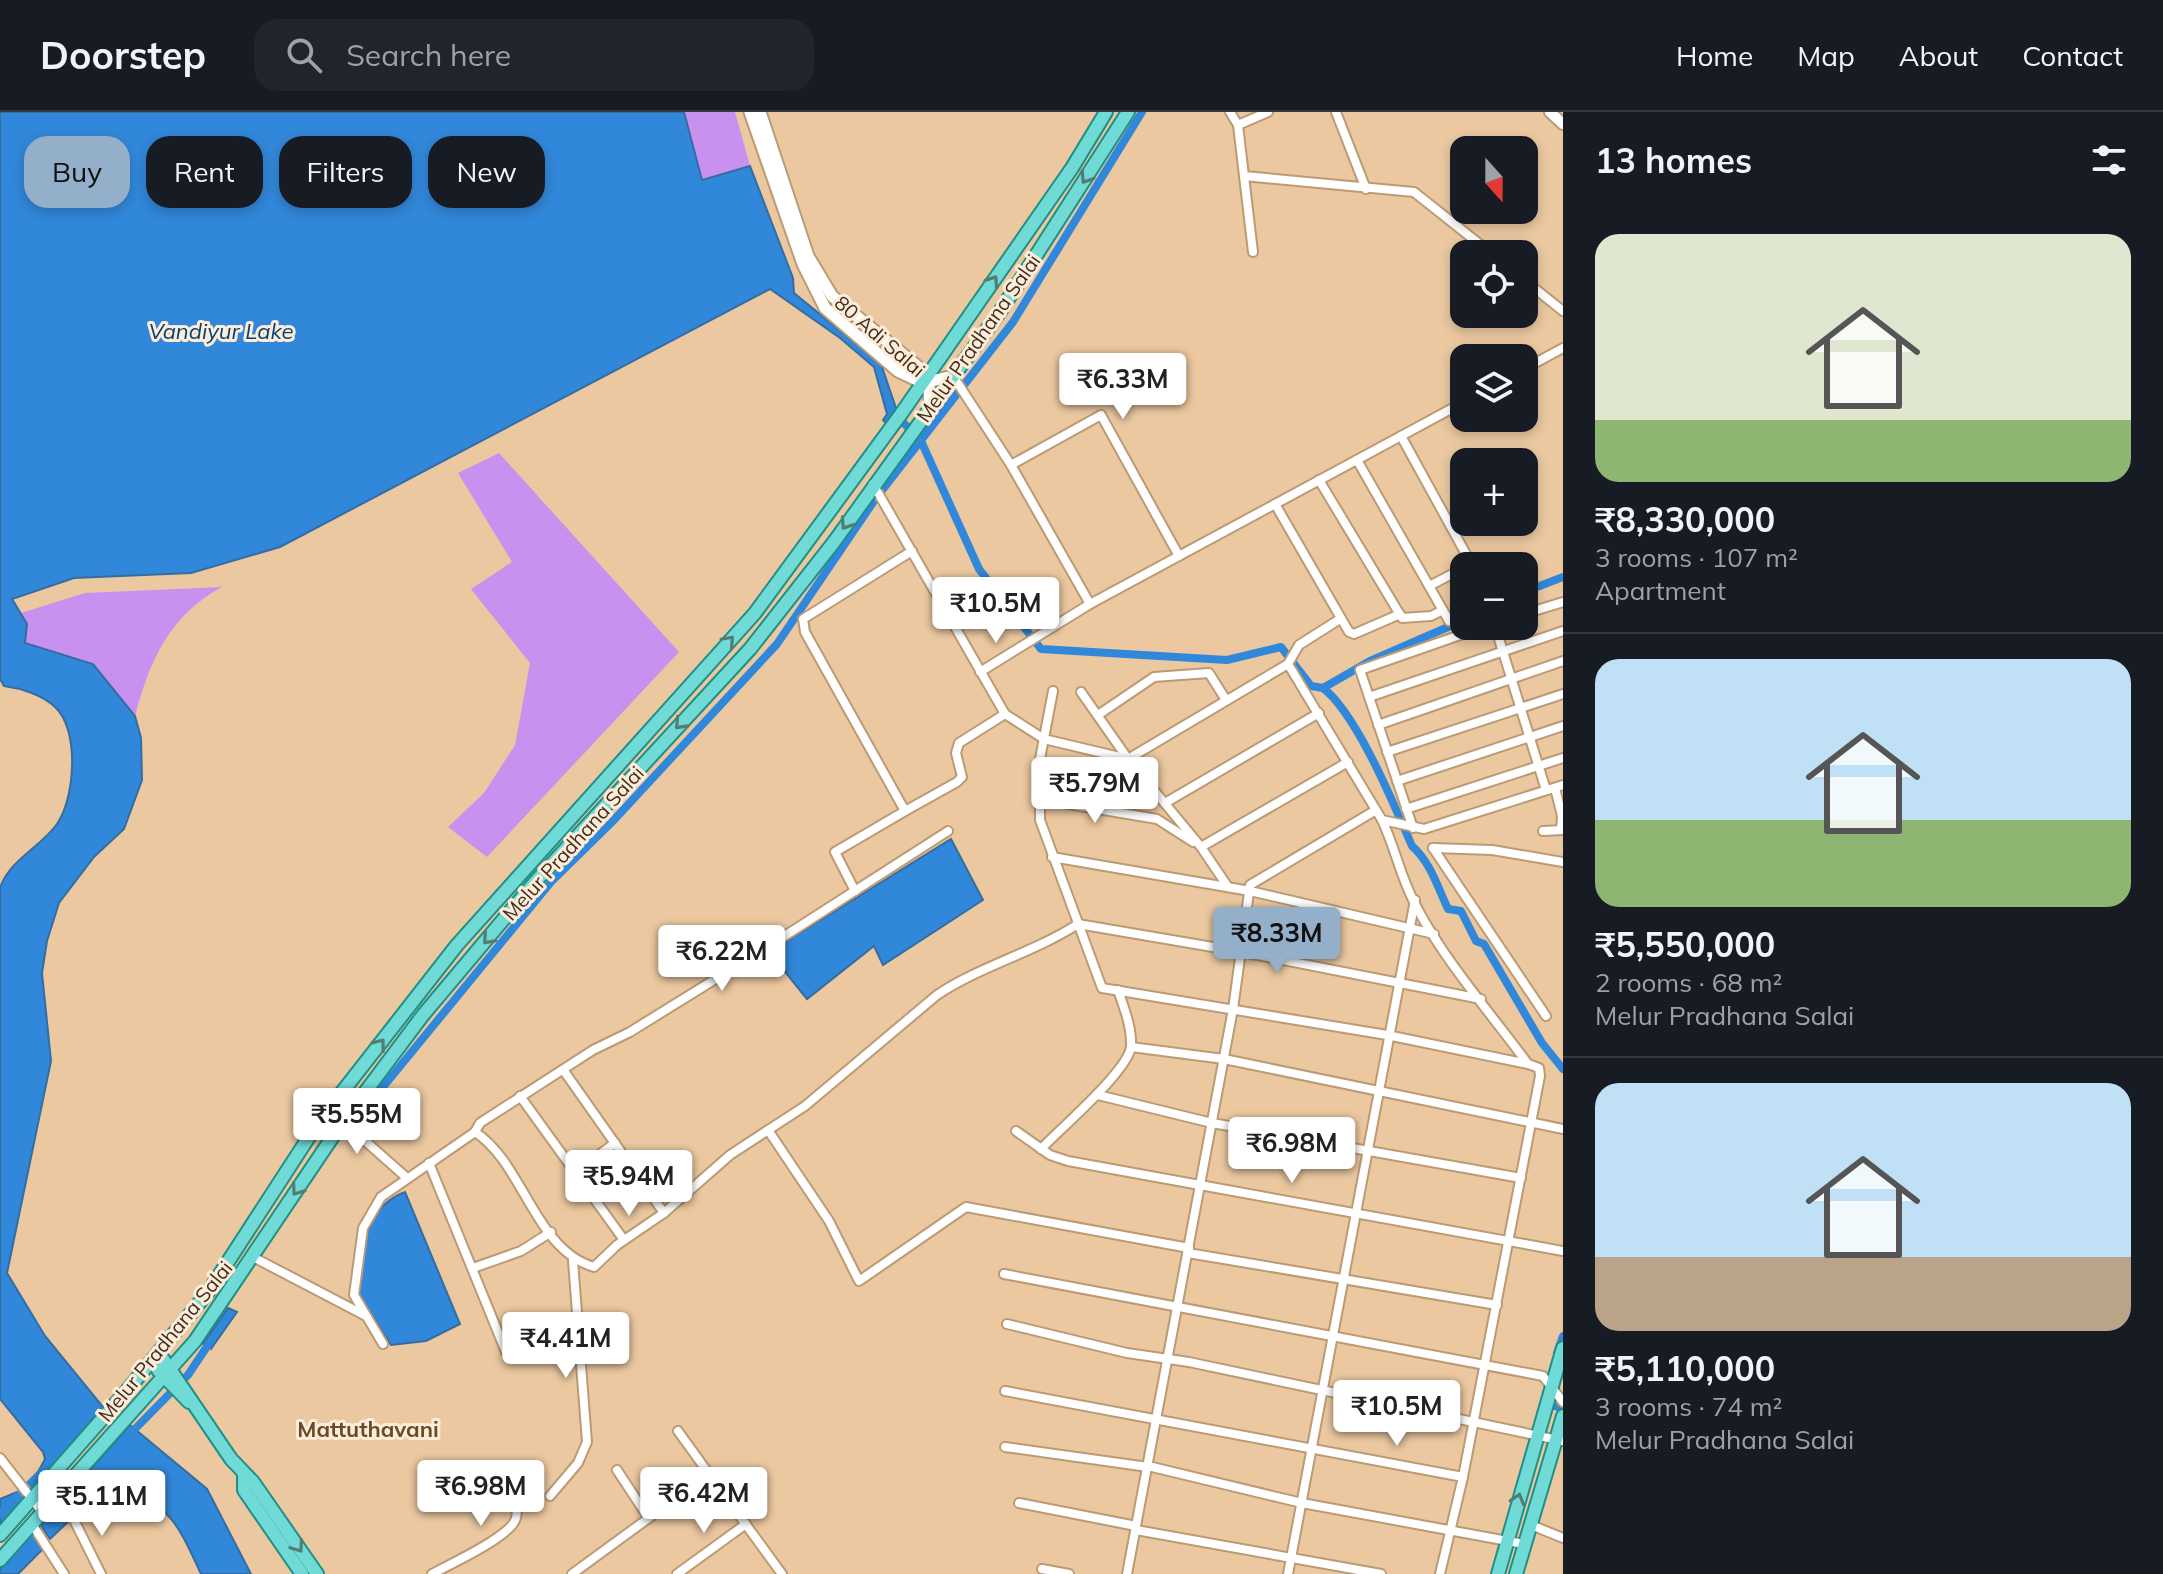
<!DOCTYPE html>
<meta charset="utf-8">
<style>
:root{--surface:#171b24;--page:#20242c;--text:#f1f3f6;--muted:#9ea1a6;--line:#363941;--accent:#94afc9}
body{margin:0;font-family:Mulish,sans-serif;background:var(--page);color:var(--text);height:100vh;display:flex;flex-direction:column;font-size:30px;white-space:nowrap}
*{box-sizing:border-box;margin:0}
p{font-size:26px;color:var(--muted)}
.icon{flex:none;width:44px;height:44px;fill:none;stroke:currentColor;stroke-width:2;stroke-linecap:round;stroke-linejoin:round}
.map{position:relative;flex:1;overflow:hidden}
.panel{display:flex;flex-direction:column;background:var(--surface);width:600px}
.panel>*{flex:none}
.banner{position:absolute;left:24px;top:24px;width:760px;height:72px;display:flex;gap:16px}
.needle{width:52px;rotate:159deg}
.controls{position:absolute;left:1450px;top:24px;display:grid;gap:16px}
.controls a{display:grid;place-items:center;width:88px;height:88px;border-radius:16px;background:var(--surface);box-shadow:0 4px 12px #0003;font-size:40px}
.price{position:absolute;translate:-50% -68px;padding:0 18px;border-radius:8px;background:#fff;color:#222;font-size:26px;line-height:52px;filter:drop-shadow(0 2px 4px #0008)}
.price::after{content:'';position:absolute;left:50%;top:48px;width:24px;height:18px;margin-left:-12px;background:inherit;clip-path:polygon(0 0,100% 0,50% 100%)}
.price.on{background:var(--accent);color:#111}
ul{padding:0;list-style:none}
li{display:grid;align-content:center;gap:16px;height:424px;padding:0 32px}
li+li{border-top:2px solid var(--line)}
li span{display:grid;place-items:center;height:248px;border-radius:24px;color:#555}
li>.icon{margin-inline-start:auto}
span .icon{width:144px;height:144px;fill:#fffc;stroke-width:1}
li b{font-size:34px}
h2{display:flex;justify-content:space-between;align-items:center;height:96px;padding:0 32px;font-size:34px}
.pill{padding:0 28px;border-radius:24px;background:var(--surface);box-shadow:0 4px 12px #0003;font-size:28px;line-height:72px}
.pill.on{background:var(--accent);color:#111}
header{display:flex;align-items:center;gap:48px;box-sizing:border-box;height:112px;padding:0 40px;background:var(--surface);border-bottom:2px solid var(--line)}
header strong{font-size:38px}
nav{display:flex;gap:44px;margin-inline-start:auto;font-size:28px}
.search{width:560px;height:72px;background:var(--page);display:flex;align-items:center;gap:20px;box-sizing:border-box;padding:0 28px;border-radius:24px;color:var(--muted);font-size:30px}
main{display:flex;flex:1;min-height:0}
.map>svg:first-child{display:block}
</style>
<header>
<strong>Doorstep</strong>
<div class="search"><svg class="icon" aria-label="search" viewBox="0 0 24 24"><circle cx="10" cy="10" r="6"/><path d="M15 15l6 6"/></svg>Search here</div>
<nav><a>Home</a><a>Map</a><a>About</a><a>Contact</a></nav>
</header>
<main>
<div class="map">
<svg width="1563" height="1462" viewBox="0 0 1563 1462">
<rect width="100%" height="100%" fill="#ebc8a0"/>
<!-- green -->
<g fill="#c991ef">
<polygon points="684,0 735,0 750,54 702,69"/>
<polygon points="499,341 679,540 487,745 448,715 484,681 515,633 530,551 471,477 512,450 458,361"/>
<path d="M222,475C169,504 150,548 135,604L93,553L24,531L27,512L21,501L85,481Z"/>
</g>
<!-- water -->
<g fill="#3187d9" stroke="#356da1" stroke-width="2">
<path d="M0,0H684L702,68L750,54L793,166L794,181L881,252L897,299L887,312L883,308L887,302L874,255L840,226L770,177L280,435L191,461L74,466L12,487L27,512L25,531L93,552L135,604L141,626L142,668L124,717L94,745L59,791L47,829L42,861L51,949L7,1161L45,1224L103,1295L42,1366L37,1362L45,1347L43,1340L0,1287V776C9,748 41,735 57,712C75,686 80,618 55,595C43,583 20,576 4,574L0,567Z"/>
<polygon points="951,727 983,788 883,853 874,834 807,887 769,840"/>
<path d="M405,1080L460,1212L426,1229L391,1233L358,1181C363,1141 361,1097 405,1080Z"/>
<polygon points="228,1196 237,1200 211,1237 203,1232"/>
<path d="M130,1313L207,1377L251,1462H201C175,1406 172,1398 116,1369L77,1398L67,1384Z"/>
<polygon points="17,1380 25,1387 0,1412 0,1387"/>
<polygon points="61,1389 71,1407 50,1427 41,1414"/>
<polygon points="34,1419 45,1435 18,1462 0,1462 0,1457"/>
</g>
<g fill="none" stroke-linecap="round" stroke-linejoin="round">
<!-- canal -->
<g stroke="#3187d9" stroke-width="8">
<polyline points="895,302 921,329 979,457 1041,537 1227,548 1281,535 1311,574 1323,576 1370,549 1464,508"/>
<polyline points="1524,480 1563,465"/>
<path d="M1323,576C1357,602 1394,693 1412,734C1431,751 1437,774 1448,797L1461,799L1476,829L1484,832L1542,931L1563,957"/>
<polyline points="351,1014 551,770 612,710 777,532 876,386 1013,210 1142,0"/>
<polyline points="1557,1241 1563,1224"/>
<polyline points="1545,1290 1563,1297"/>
<polyline points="130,1322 188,1263 212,1227"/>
<polyline points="0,1401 45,1357"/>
</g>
<defs>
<g id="minor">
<polyline points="1230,0 1238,13 1244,64 1414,80 1492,142"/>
<polyline points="1336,0 1366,77"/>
<polyline points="1238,13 1268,0"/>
<polyline points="1244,64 1253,140"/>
<polyline points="1524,168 1563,199"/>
<polyline points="1524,257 1563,236"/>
<polyline points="953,264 1011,353 1090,492 1464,290"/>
<polyline points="1401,324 1467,444 1466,454"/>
<polyline points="1357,348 1449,509"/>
<polyline points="1011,353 1101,303 1179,444"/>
<polyline points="1319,368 1402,506 1431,504 1443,498"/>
<polyline points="873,372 1005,602 1044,627 1128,647 1288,552 1382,708 1424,717 1563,673"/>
<polyline points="1275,392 1349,520 1354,522 1400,502"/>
<polyline points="1429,474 1464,456"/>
<polyline points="1524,502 1563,490"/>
<polyline points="1495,514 1546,678"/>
<polyline points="1288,552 1299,533 1340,507"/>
<polyline points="980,560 1090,492"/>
<path d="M1053,579L1040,647V708L1102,876L1387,923L1528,952C1490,900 1429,831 1406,772C1397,750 1392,729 1382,708"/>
<polyline points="1081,580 1128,647 1201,735"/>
<polyline points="1369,585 1563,519"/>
<polyline points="1098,603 1154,565 1209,561 1226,588"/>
<polyline points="1378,613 1563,549"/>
<polyline points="1387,640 1563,582"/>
<polyline points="1397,669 1563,614"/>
<polyline points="1555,676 1562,704 1561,718"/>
<polyline points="1038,687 1157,707 1193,730"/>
<polyline points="1165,691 1319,601"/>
<polyline points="1406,697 1563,646"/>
<polyline points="905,699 957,670 962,665 956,641 959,631 1005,602"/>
<polyline points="1413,716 1360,558 1486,514"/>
<polyline points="1543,719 1563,718"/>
<polyline points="1433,736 1546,904"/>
<polyline points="1433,736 1492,738 1563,750"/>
<polyline points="1052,745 1250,779 1434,822"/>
<polyline points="1228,775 1201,735 1348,650"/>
<polyline points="855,779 835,740 905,699 805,520 803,507 912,439"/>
<polyline points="1131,935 1224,947 1563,1017"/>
<polyline points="564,959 664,1101"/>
<polyline points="1098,983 1212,1011 1521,1066"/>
<polyline points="520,984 624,1128"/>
<polyline points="329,997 407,1066"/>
<polyline points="768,1018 829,1109 859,1169 966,1095 1189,1136"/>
<polyline points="1016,1019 1050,1043 1068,1049 1563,1139"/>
<polyline points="475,1020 480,1011 593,938 630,920 780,827 948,719"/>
<path d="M1041,1037C1060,1017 1130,957 1131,934C1132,915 1124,896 1118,878"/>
<polyline points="429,1051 506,1240"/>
<polyline points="576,1060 615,1031"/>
<polyline points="1188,1141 1497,1193"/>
<polyline points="253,1145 366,1204"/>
<polyline points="473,1156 521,1139 551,1120"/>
<polyline points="1004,1162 1543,1264 1563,1290"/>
<polyline points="1007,1212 1127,1241 1189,1250 1563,1329"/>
<path d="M383,1232L354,1183L363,1116L381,1085L475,1020C524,1052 535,1138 594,1155L617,1133L664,1101L730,1043L805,994L937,883C980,854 1033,841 1078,812L1242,840L1481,887"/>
<polyline points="1005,1279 1463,1365 1540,964 1539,956 1528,952"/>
<polyline points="1005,1335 1148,1355"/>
<polyline points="0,1346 42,1400"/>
<polyline points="1148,1354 1302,1391 1524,1432"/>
<polyline points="617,1358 648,1405"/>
<polyline points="709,1362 782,1462"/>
<polyline points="61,1382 101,1462"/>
<polyline points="550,1384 578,1351 587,1330 573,1149"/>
<polyline points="1019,1391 1136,1414"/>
<polyline points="32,1412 64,1462"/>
<polyline points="1531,1413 1563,1426"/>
<polyline points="1136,1418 1381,1462"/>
<polyline points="1042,1457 1069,1462"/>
<path d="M432,1462C450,1452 512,1424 516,1406C520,1391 506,1371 500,1357"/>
<polyline points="572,1462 709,1362 678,1319"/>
<polyline points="677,1462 746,1412"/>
<polyline points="1127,1462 1233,897 1250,773 1376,698"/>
<polyline points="1288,1462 1415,788"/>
<polyline points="1440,1462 1463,1365"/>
</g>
<polyline id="tertiary" points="1550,0 1563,12"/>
<g id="secondary">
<polyline points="750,0 803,152 825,196 898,259 923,271 953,264"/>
<polyline points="760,0 808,144 832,184 928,263 930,296"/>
</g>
<g id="primary">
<polyline points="159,1241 231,1347 253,1370 317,1462"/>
<polyline points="158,1258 189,1290"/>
<polyline points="244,1364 244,1378 302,1462"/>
<polyline points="0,1423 125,1281 209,1179 318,1011 457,833 755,501 901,302 1072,56 1106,0"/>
<polyline points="0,1448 195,1229 342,1011 423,903 535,770 750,537 834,430 1001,198 1128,0"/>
<polyline points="1498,1462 1563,1236"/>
<polyline points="1516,1462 1563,1304"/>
</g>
</defs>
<!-- minor casing -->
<use href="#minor" stroke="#bc9a74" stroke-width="12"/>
<!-- tertiary casing -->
<use href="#tertiary" stroke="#bc9a74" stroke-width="14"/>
<!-- secondary casing -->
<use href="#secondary" stroke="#bc9a74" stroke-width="15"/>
<!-- primary casing -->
<use href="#primary" stroke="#208f85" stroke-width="16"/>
<!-- minor -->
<use href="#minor" stroke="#fff" stroke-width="8"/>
<!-- tertiary -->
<use href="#tertiary" stroke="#fff" stroke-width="10"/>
<!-- secondary -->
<use href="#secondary" stroke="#fff" stroke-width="11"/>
<!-- primary -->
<use href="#primary" stroke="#70dad7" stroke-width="12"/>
</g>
<!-- one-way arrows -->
<defs><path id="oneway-chevron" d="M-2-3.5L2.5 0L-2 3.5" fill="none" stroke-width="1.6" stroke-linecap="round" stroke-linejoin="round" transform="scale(2)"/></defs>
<g stroke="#547c72">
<use href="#oneway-chevron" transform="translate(1086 66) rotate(122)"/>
<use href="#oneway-chevron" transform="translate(993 169) rotate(-56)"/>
<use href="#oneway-chevron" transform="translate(846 412) rotate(124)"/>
<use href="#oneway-chevron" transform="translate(729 529) rotate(-48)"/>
<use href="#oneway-chevron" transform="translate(680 612) rotate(133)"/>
<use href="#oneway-chevron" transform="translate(488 827) rotate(131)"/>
<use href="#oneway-chevron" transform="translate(380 932) rotate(-52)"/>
<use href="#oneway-chevron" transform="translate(297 1078) rotate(125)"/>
<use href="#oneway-chevron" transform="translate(1518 1387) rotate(-74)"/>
<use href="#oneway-chevron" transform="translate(298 1435) rotate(55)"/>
</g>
<g text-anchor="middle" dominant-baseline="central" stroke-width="6" stroke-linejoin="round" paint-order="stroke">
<!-- street labels -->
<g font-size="20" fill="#3d2f1f" stroke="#feecd8">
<text transform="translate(880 224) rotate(41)">80 Adi Salai</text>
<text transform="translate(978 226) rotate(-55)">Melur Pradhana Salai</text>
<text transform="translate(573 731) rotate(-48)">Melur Pradhana Salai</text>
<text transform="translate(165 1229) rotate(-51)">Melur Pradhana Salai</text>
</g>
<!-- water labels -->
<g font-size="22" font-style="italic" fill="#044378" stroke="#feecd8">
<text x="221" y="219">Vandiyur Lake</text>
</g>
<!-- neighbourhood labels -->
<g font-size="22" font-weight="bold" fill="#694b26" stroke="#feecd8">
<text x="368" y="1317">Mattuthavani</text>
</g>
</g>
</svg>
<div class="controls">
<a><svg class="needle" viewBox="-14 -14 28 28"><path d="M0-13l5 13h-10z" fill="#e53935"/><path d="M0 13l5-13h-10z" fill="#9ea1a6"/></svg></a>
<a><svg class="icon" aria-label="locate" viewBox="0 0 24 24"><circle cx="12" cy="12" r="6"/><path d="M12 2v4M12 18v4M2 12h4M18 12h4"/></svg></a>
<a><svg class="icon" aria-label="layers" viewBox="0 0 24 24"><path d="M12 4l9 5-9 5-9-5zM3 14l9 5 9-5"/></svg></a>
<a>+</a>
<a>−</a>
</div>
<b class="price" style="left:1123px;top:309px">₹6.33M</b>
<b class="price" style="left:996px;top:533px">₹10.5M</b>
<b class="price" style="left:1095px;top:713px">₹5.79M</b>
<b class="price on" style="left:1277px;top:863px">₹8.33M</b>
<b class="price" style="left:722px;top:881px">₹6.22M</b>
<b class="price" style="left:357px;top:1044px">₹5.55M</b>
<b class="price" style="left:1292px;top:1073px">₹6.98M</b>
<b class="price" style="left:629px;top:1106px">₹5.94M</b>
<b class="price" style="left:566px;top:1268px">₹4.41M</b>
<b class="price" style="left:1397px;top:1336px">₹10.5M</b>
<b class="price" style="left:481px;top:1416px">₹6.98M</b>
<b class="price" style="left:704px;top:1423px">₹6.42M</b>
<b class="price" style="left:102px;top:1426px">₹5.11M</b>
<div class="banner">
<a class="pill on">Buy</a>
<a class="pill">Rent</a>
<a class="pill">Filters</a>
<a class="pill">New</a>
</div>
</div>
<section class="panel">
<h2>13 homes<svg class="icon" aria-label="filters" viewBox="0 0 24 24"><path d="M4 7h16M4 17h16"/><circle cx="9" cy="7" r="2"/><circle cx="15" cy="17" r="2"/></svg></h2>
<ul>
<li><span style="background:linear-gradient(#dfe7d0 75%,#8fb573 0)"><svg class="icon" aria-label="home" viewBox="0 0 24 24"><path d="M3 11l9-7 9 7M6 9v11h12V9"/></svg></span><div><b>₹8,330,000</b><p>3 rooms · 107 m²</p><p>Apartment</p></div></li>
<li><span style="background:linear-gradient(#bfe0f5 65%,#8fb573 0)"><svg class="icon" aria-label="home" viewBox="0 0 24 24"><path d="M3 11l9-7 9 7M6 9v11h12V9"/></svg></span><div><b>₹5,550,000</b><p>2 rooms · 68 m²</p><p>Melur Pradhana Salai</p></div></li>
<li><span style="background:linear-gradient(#bfe0f5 70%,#b9a48a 0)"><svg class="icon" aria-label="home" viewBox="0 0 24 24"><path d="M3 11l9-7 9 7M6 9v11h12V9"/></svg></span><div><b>₹5,110,000</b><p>3 rooms · 74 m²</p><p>Melur Pradhana Salai</p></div></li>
</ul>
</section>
</main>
